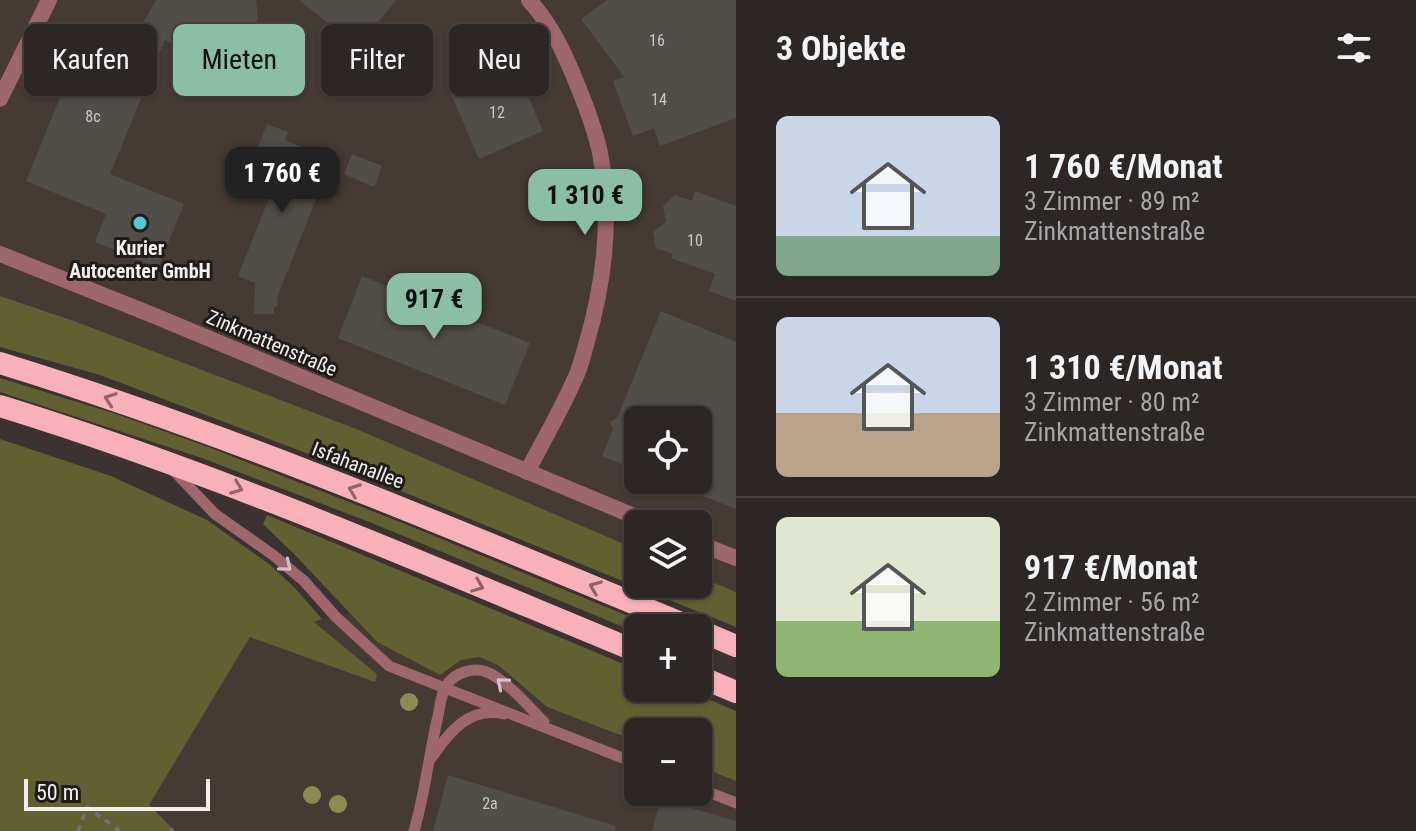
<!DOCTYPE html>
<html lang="de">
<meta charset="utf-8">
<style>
:root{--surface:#2c2625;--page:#342e2d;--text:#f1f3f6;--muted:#a6a5a7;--line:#484342;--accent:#8abfa5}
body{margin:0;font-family:"Roboto Condensed",sans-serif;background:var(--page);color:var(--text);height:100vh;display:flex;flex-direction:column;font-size:30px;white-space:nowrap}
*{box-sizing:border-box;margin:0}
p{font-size:26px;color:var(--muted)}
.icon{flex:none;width:44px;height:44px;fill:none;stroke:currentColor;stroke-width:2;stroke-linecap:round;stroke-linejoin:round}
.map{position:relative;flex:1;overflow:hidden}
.panel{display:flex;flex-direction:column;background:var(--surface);width:680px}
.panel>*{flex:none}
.top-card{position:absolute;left:24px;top:24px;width:592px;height:72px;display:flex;gap:16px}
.buttons{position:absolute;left:624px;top:406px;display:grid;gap:16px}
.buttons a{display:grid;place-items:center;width:88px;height:88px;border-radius:12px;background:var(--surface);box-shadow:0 2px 6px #0004,0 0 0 2px var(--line);font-size:40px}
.scale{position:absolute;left:24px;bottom:20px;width:186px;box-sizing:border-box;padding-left:8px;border:4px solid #f3efed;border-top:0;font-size:22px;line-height:28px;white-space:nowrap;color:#f3efed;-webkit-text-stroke:6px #1f1c1b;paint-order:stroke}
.price{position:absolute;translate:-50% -68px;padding:0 18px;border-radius:16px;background:var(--accent);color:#111;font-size:26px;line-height:52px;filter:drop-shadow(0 2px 4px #0008)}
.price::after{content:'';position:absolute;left:50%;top:48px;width:24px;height:18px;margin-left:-12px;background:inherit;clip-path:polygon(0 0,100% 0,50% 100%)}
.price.current{background:#222;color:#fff}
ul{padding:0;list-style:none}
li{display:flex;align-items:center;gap:24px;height:200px;padding:0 40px}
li+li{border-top:2px solid var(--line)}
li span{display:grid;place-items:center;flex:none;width:224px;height:160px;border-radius:12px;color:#555}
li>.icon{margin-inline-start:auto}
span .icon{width:96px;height:96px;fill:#fffc;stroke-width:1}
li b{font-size:34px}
h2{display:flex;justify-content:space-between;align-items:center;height:96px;padding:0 40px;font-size:34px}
.tag{padding:0 28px;border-radius:12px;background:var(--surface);box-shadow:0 2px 6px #0004,0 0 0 2px var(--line);font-size:28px;line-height:72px}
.tag.current{background:var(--accent);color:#111}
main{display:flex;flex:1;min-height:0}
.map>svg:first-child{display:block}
</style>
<main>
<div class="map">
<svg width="736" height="831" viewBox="0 0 736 831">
<rect width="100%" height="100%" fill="#3a3331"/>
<!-- built -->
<g fill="#463a34" fill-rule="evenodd">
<path d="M0,0H736V592L698,576V524H638V550L359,430L74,321L0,296ZM638,420H698V480H638Z"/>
<polygon points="350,614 377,642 440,675 461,660 478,657 498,664 547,707 638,743 638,792 698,792 698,766 736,781 736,831 175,831 148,806 250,637 377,674 313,621"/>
</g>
<!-- green -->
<g fill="#606031">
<polygon points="0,296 74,321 359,430 638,550 638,584 698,584 698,576 736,592 736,627 327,461 100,375 0,347"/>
<polygon points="0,378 116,414 211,448 405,524 657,628 638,628 638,633 372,523 202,458 0,392"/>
<polygon points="0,439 111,476 207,520 269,564 294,587 322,619 314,622 377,674 375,682 250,637 149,805 175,831 0,831"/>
<polygon points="267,515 638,670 638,688 682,688 736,711 736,781 698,766 698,732 638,732 638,742 547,707 498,665 479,657 461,660 440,675 377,642 297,557 263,524"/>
</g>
<!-- building -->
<g fill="#514d48">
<polygon points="156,0 256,0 258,19 227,74 165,40 110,174 184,204 158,268 95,242 106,214 26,181 88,29 130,46"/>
<polygon points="299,0 396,0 358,47"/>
<polygon points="607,0 736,0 736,118 660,146 654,128 633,136 613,81 624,77 581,19"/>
<polygon points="515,66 543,131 479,159 451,94"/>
<polygon points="267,124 288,132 285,140 332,159 278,295 277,307 274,307 274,314 254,314 255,283 238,276 281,168 254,157"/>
<polygon points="352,154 382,166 374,187 344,174"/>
<polygon points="695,191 736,206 736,301 709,291 715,274 671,258 673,254 656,248 653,232 666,222 663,206 675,195 692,201"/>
<polygon points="362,276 530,343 505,405 338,338"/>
<polygon points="661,311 736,342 736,509 698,494 698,420 638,420 638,471 602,456 613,429 610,422 617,418"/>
<polygon points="448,775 616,826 615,831 433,831"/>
<polygon points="661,799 736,821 736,831 652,831"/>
</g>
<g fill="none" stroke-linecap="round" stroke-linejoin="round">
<!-- path -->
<g stroke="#756f6d" stroke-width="4" stroke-dasharray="6 6" stroke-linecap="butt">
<polyline points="78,831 87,807 120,831"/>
<polyline points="171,831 173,829"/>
</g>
<!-- service -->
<g stroke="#9d676c" stroke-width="11">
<polyline points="174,471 215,514 273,555 304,581 336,617 389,666 638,764"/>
<path d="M432,757C449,732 470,706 504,714"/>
<polyline points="698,788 736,803"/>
<path d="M414,831C425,793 429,754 438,716C440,707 441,694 446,686C455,672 475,666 489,673C508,682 529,707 544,722"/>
</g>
<!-- minor -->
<g stroke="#9d676c" stroke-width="16">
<polyline points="0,99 49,0"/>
<polyline points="0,254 155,316 653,524"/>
<path d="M527,472C544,439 563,407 577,374C581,365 583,355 586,345C604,284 612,216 600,153C595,129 586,106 577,84C565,54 551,24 529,0"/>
<polyline points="698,543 736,558"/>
</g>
<!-- trunk -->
<g stroke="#f8b1b8" stroke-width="22">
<path d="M0,363C237,436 464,533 693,628"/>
<path d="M0,406C218,473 427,565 638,652"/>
<polyline points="698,630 736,646"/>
<polyline points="698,676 736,692"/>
</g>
</g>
<!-- trees -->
<g fill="#8e8b52">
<circle cx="409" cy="702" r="9"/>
<circle cx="312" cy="795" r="9"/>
<circle cx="338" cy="804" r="9"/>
</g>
<!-- one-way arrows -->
<defs><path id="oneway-chevron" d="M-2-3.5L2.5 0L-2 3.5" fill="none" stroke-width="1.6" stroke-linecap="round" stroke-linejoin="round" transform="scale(2)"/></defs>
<g stroke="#8c666a">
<use href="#oneway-chevron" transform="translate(110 399) rotate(-161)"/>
<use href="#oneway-chevron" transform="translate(237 488) rotate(21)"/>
<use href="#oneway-chevron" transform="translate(354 490) rotate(-159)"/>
<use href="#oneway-chevron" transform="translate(478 586) rotate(22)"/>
<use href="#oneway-chevron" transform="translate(595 587) rotate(-158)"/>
</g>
<g stroke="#d5bfc0">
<use href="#oneway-chevron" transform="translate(286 566) rotate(40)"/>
<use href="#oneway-chevron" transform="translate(502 683) rotate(-140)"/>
</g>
<!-- markers -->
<circle fill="#52cbd8" stroke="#1f1c1b" stroke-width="3" cx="140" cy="223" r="8"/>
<g text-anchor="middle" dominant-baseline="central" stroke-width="6" stroke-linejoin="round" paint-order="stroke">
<!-- number labels -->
<g font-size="16" fill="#cac6c4">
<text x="657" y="40">16</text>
<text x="659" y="99">14</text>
<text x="497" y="112">12</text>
<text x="93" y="116">8c</text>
<text x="695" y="240">10</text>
<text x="490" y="803">2a</text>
</g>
<!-- poi labels -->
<g font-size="20" font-weight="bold" fill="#f3efed" stroke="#1f1c1b">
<text x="140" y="248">Kurier<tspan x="140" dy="23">Autocenter GmbH</tspan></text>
</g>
<!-- street labels -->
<g font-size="20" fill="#f3efed" stroke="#1f1c1b">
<text transform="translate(272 343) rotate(23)">Zinkmattenstraße</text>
<text transform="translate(358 465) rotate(21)">Isfahanallee</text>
</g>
</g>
</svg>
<div class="buttons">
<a><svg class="icon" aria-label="locate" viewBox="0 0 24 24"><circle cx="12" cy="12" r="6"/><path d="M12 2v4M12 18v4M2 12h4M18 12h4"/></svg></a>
<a><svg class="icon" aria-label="layers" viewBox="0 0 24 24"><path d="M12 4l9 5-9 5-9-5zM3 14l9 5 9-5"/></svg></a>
<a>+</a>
<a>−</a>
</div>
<div class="scale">50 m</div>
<b class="price current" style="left:282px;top:215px">1 760 €</b>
<b class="price" style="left:585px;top:237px">1 310 €</b>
<b class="price" style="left:434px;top:341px">917 €</b>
<div class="top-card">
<a class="tag">Kaufen</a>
<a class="tag current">Mieten</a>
<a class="tag">Filter</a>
<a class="tag">Neu</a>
</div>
</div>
<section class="panel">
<h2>3 Objekte<svg class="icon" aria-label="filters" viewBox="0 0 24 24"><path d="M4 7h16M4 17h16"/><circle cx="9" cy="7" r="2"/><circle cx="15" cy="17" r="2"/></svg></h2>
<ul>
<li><span style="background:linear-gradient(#c9d6e8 75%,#7fa58c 0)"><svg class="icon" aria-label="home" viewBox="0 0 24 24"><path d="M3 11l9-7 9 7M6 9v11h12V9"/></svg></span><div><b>1 760 €/Monat</b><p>3 Zimmer · 89 m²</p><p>Zinkmattenstraße</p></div></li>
<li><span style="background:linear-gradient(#c9d6e8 60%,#b9a48a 0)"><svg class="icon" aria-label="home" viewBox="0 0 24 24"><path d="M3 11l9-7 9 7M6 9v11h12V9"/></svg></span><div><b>1 310 €/Monat</b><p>3 Zimmer · 80 m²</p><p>Zinkmattenstraße</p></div></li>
<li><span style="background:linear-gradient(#dfe7d0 65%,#8fb573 0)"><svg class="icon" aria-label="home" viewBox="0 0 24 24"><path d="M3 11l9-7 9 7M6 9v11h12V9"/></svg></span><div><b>917 €/Monat</b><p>2 Zimmer · 56 m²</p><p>Zinkmattenstraße</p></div></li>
</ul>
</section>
</main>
